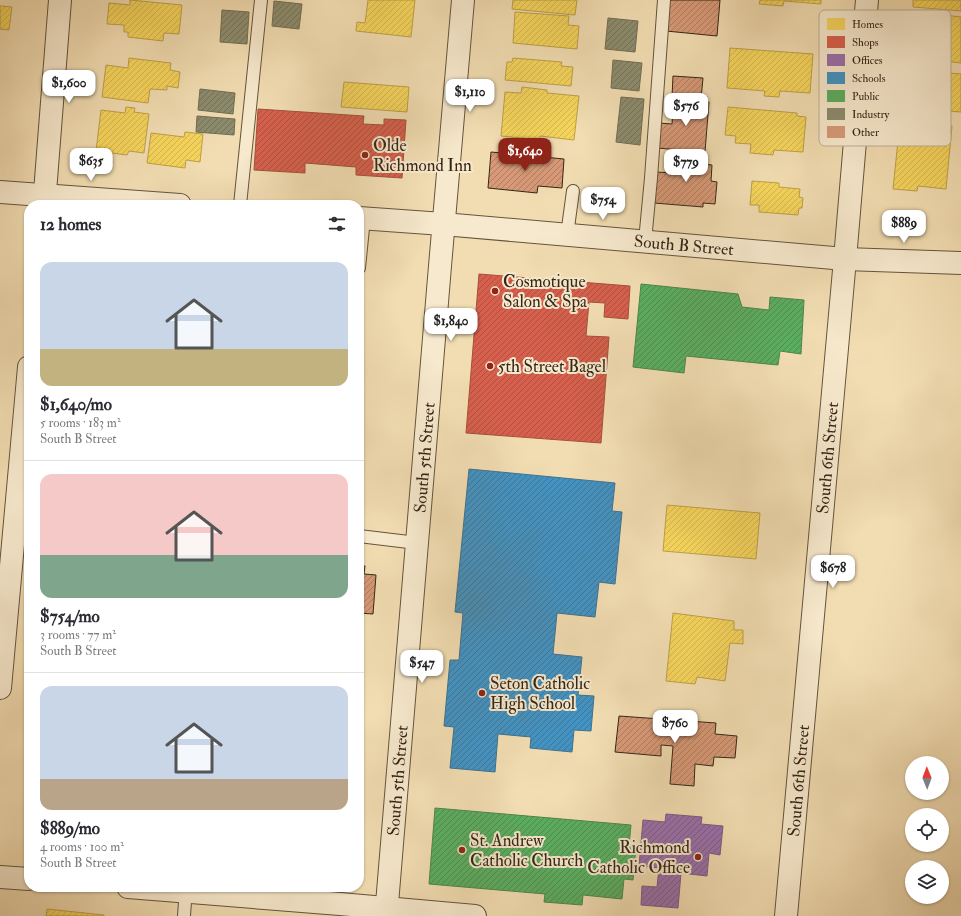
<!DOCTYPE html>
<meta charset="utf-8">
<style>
:root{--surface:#fff;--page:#f7f7f7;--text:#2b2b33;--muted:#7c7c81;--line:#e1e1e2;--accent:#8f2418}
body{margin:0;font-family:"IM FELL Double Pica",serif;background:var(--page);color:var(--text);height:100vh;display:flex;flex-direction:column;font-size:15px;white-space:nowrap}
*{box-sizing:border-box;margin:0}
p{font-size:13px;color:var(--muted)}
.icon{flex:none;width:22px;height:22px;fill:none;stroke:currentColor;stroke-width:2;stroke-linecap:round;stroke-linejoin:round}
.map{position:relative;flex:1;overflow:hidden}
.drawer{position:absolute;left:24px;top:200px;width:340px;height:692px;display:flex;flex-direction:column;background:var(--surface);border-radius:16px;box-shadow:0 1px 3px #0004}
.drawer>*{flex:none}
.needle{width:26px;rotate:359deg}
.buttons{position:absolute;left:905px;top:756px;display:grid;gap:8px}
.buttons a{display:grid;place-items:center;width:44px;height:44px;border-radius:50%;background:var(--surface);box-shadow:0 1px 3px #0004;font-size:20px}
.price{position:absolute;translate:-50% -34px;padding:0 9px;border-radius:8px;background:#fff;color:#222;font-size:13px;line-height:26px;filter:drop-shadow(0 1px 2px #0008)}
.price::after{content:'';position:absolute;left:50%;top:24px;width:12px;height:9px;margin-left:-6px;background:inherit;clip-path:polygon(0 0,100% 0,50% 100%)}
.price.on{background:var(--accent);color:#fff}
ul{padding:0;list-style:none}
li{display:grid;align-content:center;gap:8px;height:212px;padding:0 16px}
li+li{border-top:1px solid var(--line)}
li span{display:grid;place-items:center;height:124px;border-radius:12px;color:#555}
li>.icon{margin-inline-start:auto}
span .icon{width:72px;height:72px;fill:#fffc;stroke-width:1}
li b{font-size:17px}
h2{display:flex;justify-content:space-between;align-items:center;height:48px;padding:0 16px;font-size:17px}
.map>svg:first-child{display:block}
</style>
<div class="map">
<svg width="961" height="916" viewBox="0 0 961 916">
<defs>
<pattern id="homes-hatch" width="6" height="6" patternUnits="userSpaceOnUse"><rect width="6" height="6" fill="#f6d55c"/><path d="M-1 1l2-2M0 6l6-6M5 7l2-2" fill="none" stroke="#d4b74f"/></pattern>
<pattern id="shops-hatch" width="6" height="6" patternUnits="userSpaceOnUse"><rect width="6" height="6" fill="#d6604d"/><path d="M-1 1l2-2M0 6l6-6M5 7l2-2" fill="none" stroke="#ae4f3f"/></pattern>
<pattern id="offices-hatch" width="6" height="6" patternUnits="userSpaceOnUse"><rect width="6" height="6" fill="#9970ab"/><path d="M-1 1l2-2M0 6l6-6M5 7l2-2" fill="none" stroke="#7e5c8a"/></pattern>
<pattern id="schools-hatch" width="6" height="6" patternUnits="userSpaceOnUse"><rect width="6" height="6" fill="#4393c3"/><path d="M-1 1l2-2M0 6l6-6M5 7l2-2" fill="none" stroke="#39789d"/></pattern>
<pattern id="public-hatch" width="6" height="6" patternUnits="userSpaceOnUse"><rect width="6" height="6" fill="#5aae61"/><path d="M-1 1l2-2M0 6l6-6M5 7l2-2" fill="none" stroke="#4b8d4f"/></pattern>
<pattern id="industry-hatch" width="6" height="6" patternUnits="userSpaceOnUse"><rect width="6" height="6" fill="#8c8c6e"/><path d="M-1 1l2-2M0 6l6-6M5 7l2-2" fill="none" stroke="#737259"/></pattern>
<pattern id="building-hatch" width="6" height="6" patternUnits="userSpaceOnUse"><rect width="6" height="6" fill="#d79977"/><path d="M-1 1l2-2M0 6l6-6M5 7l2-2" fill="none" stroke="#af7d61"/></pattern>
</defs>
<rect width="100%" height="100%" fill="#f2ddb2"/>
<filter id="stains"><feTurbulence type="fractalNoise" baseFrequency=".005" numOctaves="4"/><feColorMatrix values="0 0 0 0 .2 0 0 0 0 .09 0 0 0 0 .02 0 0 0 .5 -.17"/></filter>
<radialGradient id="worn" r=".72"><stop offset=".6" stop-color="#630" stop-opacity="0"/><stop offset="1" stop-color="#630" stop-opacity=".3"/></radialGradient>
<!-- homes -->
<g fill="url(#homes-hatch)" stroke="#bca048">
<polygon points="130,0 182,5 179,34 164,33 163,41 128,37 128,32 124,32 124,25 107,24 109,3 130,5"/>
<polygon points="368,0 415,0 411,37 356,31 357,22 365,23"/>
<polygon points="513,0 577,0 575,15 512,9"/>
<polygon points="760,0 821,0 821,4 784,1 783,6 759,4"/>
<polygon points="913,0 961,0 961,11 913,7"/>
<polygon points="0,6 12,7 9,30 0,29"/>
<polygon points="515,12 569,16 568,25 579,26 577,49 513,43"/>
<polygon points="944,15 961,17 961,63 919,58 924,18 943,21"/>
<polygon points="730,48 813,54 810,93 780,91 779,97 764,96 765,91 727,88"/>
<polygon points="129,58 171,63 170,70 180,72 178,88 167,86 167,90 150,89 148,103 102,97 106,65 128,68"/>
<polygon points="513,58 562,62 561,66 573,67 571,86 505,80 507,62 512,62"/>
<polygon points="912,70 961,74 961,112 908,108"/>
<polygon points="344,82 409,87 407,112 341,107"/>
<polygon points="522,87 547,90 547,93 579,96 574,140 540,136 540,140 501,136 505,92 521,93"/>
<polygon points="126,107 135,108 134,112 149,114 144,153 129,151 127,155 96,151 101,110 125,113"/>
<polygon points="728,107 797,113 797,116 806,117 803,152 774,150 773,155 750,153 751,144 735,143 736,136 725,135"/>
<polygon points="900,121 952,126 946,189 918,186 917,191 893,189"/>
<polygon points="185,132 203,134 200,162 186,160 185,168 147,163 151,133 184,137"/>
<polygon points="752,181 779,183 779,187 800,189 799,197 803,198 802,208 799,208 798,215 759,212 759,205 750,205"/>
<polygon points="667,505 760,513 756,559 663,551"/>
<polygon points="673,613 734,621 734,630 743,630 743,644 730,643 725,681 697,677 695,684 666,681"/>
<polygon points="47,909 104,915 104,916 46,916"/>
</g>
<!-- shops -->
<g fill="url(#shops-hatch)" stroke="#a54f3d">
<polygon points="258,109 364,116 363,124 384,125 384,119 406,120 402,178 356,175 356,167 305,163 305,173 254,170"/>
<polygon points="479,274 630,286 628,319 604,317 605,303 589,302 586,336 609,337 601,443 466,433"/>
</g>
<!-- offices -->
<polygon fill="url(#offices-hatch)" stroke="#7b5a7f" points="666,814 702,817 701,824 723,826 720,855 709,853 707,876 681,873 678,908 641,905 642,886 657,887 659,868 639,866 643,820 665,822"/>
<!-- schools -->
<polygon fill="url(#schools-hatch)" stroke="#3e7290" points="469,469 615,483 612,511 622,512 615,584 599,582 595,617 557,613 553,654 582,657 578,695 594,696 591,731 574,730 572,752 530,748 531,737 498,734 495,772 450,768 454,727 444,726 450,660 459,660 463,613 455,612"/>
<!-- public -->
<g fill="url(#public-hatch)" stroke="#4f854b">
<polygon points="641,284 738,294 742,307 769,310 770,297 804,300 801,354 780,351 778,365 686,356 684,373 633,367"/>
<polygon points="435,808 631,825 629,846 636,847 633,880 624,879 622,899 583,895 582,905 544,902 545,894 429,884"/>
</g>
<!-- industry -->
<g fill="url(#industry-hatch)" stroke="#726d54">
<polygon points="274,1 302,4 299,29 272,26"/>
<polygon points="222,10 249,12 247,44 220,42"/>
<polygon points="608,18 638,21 635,52 605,49"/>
<polygon points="613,60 642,63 639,91 611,88"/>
<polygon points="200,89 235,93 233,114 198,110"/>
<polygon points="621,97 644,99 640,145 616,142"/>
<polygon points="197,116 235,119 234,135 196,132"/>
</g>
<!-- building -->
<g fill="url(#building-hatch)" stroke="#342618">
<polygon points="669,0 720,0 717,36 666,31"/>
<polygon points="673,76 703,78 701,99 672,97"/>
<polygon points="674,99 709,102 705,152 657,148 659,123 672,124"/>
<polygon points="491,152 564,159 562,188 538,186 537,193 488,188"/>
<polygon points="679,154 702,156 702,164 712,165 711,181 717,182 715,204 703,203 703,207 654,203 657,172 671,173 672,161 679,161"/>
<polygon points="359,565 365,566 364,574 376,575 373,614 359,613"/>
<polygon points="619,716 716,723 715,734 737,736 735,758 714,757 713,766 695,764 694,786 670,784 673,746 661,745 661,756 615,752"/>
</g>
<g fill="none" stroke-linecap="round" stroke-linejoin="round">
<defs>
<g id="lane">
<polyline points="240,205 261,0"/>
<polyline points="567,235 573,191"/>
<polyline points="645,241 651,178 664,0"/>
<polyline points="359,268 364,218"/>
<polyline points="359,536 417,543"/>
<polyline points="184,916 186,887"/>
</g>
<g id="street">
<polyline points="0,192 180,205"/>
<polyline points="44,205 60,0"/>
<path id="s1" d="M359,218L443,224L845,259L961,263"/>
<polyline points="0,688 29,367"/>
<polyline points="0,877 29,879"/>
<polyline points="128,887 340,904 475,916"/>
<path id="s2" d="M386,916L440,266L463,0"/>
<path id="s3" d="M786,916L845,259L867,0"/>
</g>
</defs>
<!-- lane casing -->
<use href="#lane" stroke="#64543e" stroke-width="14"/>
<!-- street casing -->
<use href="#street" stroke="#64543e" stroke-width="24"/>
<!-- lane -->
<use href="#lane" stroke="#f7e9cd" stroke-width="12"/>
<!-- street -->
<use href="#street" stroke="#f7e9cd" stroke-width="22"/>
</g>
<!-- markers -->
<g fill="#8f2418" stroke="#f7e9cd" stroke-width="1.5">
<circle cx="365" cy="155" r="4"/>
<circle cx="495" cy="291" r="4"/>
<circle cx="490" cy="366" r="4"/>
<circle cx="482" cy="693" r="4"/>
<circle cx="462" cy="850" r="4"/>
<circle cx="698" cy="857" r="4"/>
</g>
<g text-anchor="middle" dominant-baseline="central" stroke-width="4" stroke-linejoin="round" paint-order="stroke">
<!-- poi labels -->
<g font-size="17" fill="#342618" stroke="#f7e9cd" text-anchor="start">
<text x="373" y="145">Olde<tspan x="373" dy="20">Richmond Inn</tspan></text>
<text x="503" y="281">Cosmotique<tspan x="503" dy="20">Salon &amp; Spa</tspan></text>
<text x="498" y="366">5th Street Bagel</text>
<text x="490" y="683">Seton Catholic<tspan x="490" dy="20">High School</tspan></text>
<text x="470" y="840">St. Andrew<tspan x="470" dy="20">Catholic Church</tspan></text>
<text x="690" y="847" text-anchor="end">Richmond<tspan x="690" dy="20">Catholic Office</tspan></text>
</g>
<!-- street labels -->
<g font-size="17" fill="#342618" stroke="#f7e9cd">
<text stroke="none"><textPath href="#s1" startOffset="326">South B Street</textPath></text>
<text stroke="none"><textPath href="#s2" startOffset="460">South 5th Street</textPath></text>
<text stroke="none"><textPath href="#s3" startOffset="460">South 6th Street</textPath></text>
<text stroke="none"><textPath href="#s2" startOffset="136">South 5th Street</textPath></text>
<text stroke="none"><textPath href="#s3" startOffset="136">South 6th Street</textPath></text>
</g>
</g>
<!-- legend -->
<rect x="819" y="10" width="132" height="136" rx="6" fill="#f7e9cd" stroke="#bcae97" stroke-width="1"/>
<rect x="827" y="18" width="18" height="12" fill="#f6d55c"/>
<rect x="827" y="36" width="18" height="12" fill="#d6604d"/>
<rect x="827" y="54" width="18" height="12" fill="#9970ab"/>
<rect x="827" y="72" width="18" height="12" fill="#4393c3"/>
<rect x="827" y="90" width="18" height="12" fill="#5aae61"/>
<rect x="827" y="108" width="18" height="12" fill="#8c8c6e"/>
<rect x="827" y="126" width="18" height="12" fill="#d79977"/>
<g font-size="11" fill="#342618">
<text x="852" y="28">Homes</text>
<text x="852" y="46">Shops</text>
<text x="852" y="64">Offices</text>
<text x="852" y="82">Schools</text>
<text x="852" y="100">Public</text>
<text x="852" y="118">Industry</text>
<text x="852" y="136">Other</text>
</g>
<rect width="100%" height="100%" filter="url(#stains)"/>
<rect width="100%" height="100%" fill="url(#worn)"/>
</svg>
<div class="buttons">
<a><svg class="needle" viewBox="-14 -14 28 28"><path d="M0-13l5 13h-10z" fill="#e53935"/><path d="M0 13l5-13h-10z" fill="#7c7c81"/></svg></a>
<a><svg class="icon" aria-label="locate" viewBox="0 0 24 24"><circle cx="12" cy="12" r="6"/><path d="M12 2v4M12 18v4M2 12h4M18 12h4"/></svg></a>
<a><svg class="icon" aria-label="layers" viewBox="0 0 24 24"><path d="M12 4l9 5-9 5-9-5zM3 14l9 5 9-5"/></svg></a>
</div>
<b class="price" style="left:69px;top:104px">$1,600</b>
<b class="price" style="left:470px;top:113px">$1,110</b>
<b class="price" style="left:686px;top:127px">$576</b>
<b class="price on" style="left:525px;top:172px">$1,640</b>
<b class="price" style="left:91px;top:182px">$635</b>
<b class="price" style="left:686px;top:183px">$779</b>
<b class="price" style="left:603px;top:221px">$754</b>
<b class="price" style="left:904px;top:244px">$889</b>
<b class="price" style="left:451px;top:342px">$1,840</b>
<b class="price" style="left:833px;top:589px">$678</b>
<b class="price" style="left:422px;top:684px">$547</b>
<b class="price" style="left:675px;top:744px">$760</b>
<section class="drawer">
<h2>12 homes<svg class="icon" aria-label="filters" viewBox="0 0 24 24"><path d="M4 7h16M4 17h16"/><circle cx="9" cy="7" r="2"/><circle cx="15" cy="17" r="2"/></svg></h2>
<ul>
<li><span style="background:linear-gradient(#c9d6e8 70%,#c2b280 0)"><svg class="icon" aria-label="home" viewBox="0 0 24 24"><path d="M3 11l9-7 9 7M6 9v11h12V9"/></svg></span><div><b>$1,640/mo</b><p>5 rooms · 183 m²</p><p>South B Street</p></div></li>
<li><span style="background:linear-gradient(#f6c9c9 65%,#7fa58c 0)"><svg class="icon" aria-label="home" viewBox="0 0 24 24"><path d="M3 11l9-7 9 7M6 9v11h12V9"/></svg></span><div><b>$754/mo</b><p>3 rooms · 77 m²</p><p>South B Street</p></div></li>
<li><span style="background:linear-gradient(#c9d6e8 75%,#b9a48a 0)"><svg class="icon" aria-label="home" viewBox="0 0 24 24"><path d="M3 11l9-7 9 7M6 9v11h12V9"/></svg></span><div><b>$889/mo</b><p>4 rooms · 100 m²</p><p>South B Street</p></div></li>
</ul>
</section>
</div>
